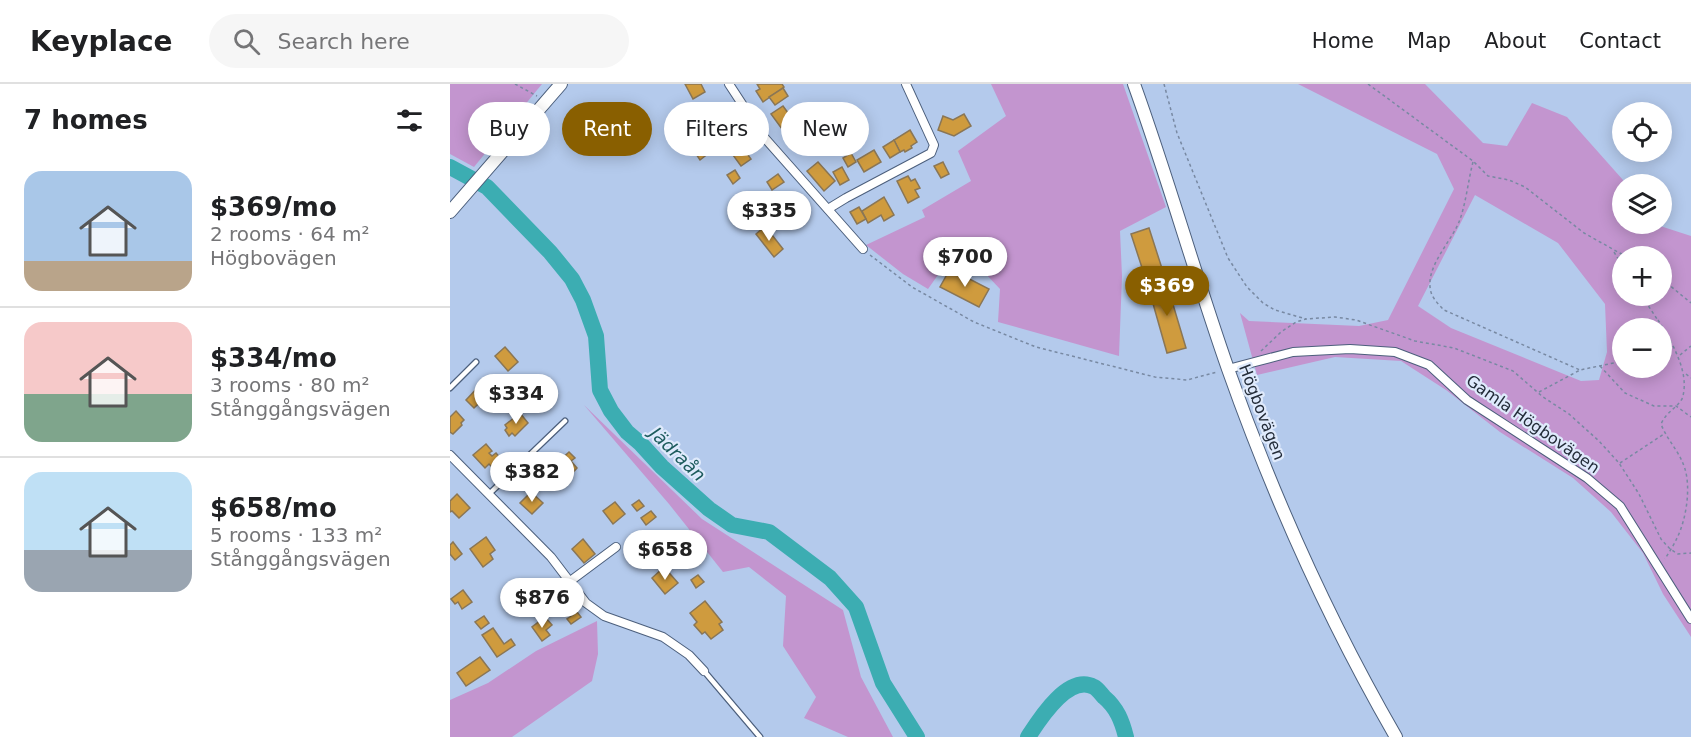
<!DOCTYPE html>
<meta charset="utf-8">
<style>
:root{--surface:#fff;--page:#f6f6f6;--text:#202124;--muted:#757577;--line:#e0e0e0;--accent:#895f00}
body{margin:0;font-family:"DejaVu Sans",sans-serif;background:var(--page);color:var(--text);height:100vh;display:flex;flex-direction:column;font-size:22px;white-space:nowrap}
*{box-sizing:border-box;margin:0}
p{font-size:20px;color:var(--muted)}
.icon{flex:none;width:33px;height:33px;fill:none;stroke:currentColor;stroke-width:2;stroke-linecap:round;stroke-linejoin:round}
.map{position:relative;flex:1;overflow:hidden}
.side{display:flex;flex-direction:column;background:var(--surface);width:450px}
.side>*{flex:none}
.banner{position:absolute;left:18px;top:18px;width:570px;height:54px;display:flex;gap:12px}
.tools{position:absolute;left:1162px;top:18px;display:grid;gap:12px}
.tools a{display:grid;place-items:center;width:60px;height:60px;border-radius:50%;background:var(--surface);box-shadow:0 3px 15px #0003;font-size:30px}
.price{position:absolute;translate:-50% -51px;padding:0 14px;border-radius:21px;background:#fff;color:#222;font-size:20px;line-height:39px;filter:drop-shadow(0 2px 3px #0008)}
.price::after{content:'';position:absolute;left:50%;top:36px;width:18px;height:14px;margin-left:-9px;background:inherit;clip-path:polygon(0 0,100% 0,50% 100%)}
.price.on{background:var(--accent);color:#fff}
ul{padding:0;list-style:none}
li{display:flex;align-items:center;gap:18px;height:150px;padding:0 24px}
li+li{border-top:2px solid var(--line)}
li span{display:grid;place-items:center;flex:none;width:168px;height:120px;border-radius:18px;color:#555}
li>.icon{margin-inline-start:auto}
span .icon{width:72px;height:72px;fill:#fffc;stroke-width:1}
li b{font-size:26px}
h2{display:flex;justify-content:space-between;align-items:center;height:72px;padding:0 24px;font-size:26px}
.tag{padding:0 21px;border-radius:27px;background:var(--surface);box-shadow:0 3px 15px #0003;font-size:21px;line-height:54px}
.tag.on{background:var(--accent);color:#fff}
header{display:flex;align-items:center;gap:36px;box-sizing:border-box;height:84px;padding:0 30px;background:var(--surface);border-bottom:2px solid var(--line)}
header strong{font-size:28px}
nav{display:flex;gap:33px;margin-inline-start:auto;font-size:21px}
.search{width:420px;height:54px;background:var(--page);display:flex;align-items:center;gap:15px;box-sizing:border-box;padding:0 21px;border-radius:33px;color:var(--muted);font-size:22px}
main{display:flex;flex:1;min-height:0}
.map>svg:first-child{display:block}
</style>
<header>
<strong>Keyplace</strong>
<div class="search"><svg class="icon" aria-label="search" viewBox="0 0 24 24"><circle cx="10" cy="10" r="6"/><path d="M15 15l6 6"/></svg>Search here</div>
<nav><a>Home</a><a>Map</a><a>About</a><a>Contact</a></nav>
</header>
<main>
<section class="side">
<h2>7 homes<svg class="icon" aria-label="filters" viewBox="0 0 24 24"><path d="M4 7h16M4 17h16"/><circle cx="9" cy="7" r="2"/><circle cx="15" cy="17" r="2"/></svg></h2>
<ul>
<li><span style="background:linear-gradient(#a9c7e8 75%,#b9a48a 0)"><svg class="icon" aria-label="home" viewBox="0 0 24 24"><path d="M3 11l9-7 9 7M6 9v11h12V9"/></svg></span><div><b>$369/mo</b><p>2 rooms · 64 m²</p><p>Högbovägen</p></div></li>
<li><span style="background:linear-gradient(#f6c9c9 60%,#7fa58c 0)"><svg class="icon" aria-label="home" viewBox="0 0 24 24"><path d="M3 11l9-7 9 7M6 9v11h12V9"/></svg></span><div><b>$334/mo</b><p>3 rooms · 80 m²</p><p>Stånggångsvägen</p></div></li>
<li><span style="background:linear-gradient(#bfe0f5 65%,#9aa5b1 0)"><svg class="icon" aria-label="home" viewBox="0 0 24 24"><path d="M3 11l9-7 9 7M6 9v11h12V9"/></svg></span><div><b>$658/mo</b><p>5 rooms · 133 m²</p><p>Stånggångsvägen</p></div></li>
</ul>
</section>
<div class="map">
<svg width="1241" height="653" viewBox="0 0 1241 653">
<rect width="100%" height="100%" fill="#b4caec"/>
<!-- green -->
<g fill="#c395cf" fill-rule="evenodd">
<polygon points="0,0 92,0 24,83 0,70"/>
<polygon points="541,0 673,0 716,123 670,147 672,192 669,272 548,238 550,205 531,185 500,174 478,205 453,190 416,161 475,133 472,126 521,97 508,67 556,32"/>
<path d="M848,0H975L1033,59L1057,62L1082,19L1117,33L1173,96L1168,126L1173,128V140H1204L1241,152V553L1213,510L1193,469L1161,428L1123,394L1050,348L996,306L951,277L885,273L807,291L790,229L799,237L909,242L938,236L1004,105L987,70ZM1025,111L1108,159L1155,220L1157,268L1149,296L1131,297L1001,244L968,222ZM1173,172H1212V212H1173ZM1173,244H1212V284H1173Z"/>
<polygon points="134,321 252,435 393,526 411,593 443,653 398,653 354,634 366,613 333,562 336,512 299,483 273,488 219,420"/>
<polygon points="147,537 148,570 142,597 62,653 0,653 0,616 38,599 86,567"/>
</g>
<g fill="none" stroke-linecap="round" stroke-linejoin="round">
<!-- river -->
<g stroke="#3cadb2" stroke-width="16">
<polyline points="0,83 37,103 100,168 122,195 133,216 146,252 150,306 161,327 177,348 191,360 212,383 259,425 282,441 319,448 380,494 406,523 433,599 467,653"/>
<path d="M578,653C589,636 618,589 644,603C648,605 651,610 654,613C667,624 672,637 676,653"/>
</g>
</g>
<!-- building -->
<g fill="#cf9b3e" stroke="#8a7655" stroke-width="1.5">
<polygon points="235,0 251,0 255,8 243,15"/>
<polygon points="307,0 332,0 334,3 313,18 306,7 310,5"/>
<polygon points="333,4 338,12 325,21 319,13"/>
<polygon points="333,22 344,37 332,45 321,30"/>
<polygon points="268,30 277,43 267,50 258,37"/>
<polygon points="514,30 521,42 504,52 488,46 493,32 503,36"/>
<polygon points="353,31 358,37 341,49 336,43"/>
<polygon points="460,46 467,58 461,62 462,64 455,68 454,66 450,68 444,56"/>
<polygon points="258,56 264,65 250,76 244,67"/>
<polygon points="444,56 450,68 440,74 433,63"/>
<polygon points="290,60 301,75 291,82 280,67"/>
<polygon points="424,66 431,78 414,88 407,76"/>
<polygon points="401,69 406,78 398,83 393,74"/>
<polygon points="368,78 385,97 374,107 357,87"/>
<polygon points="493,78 499,90 491,94 484,82"/>
<polygon points="392,83 399,96 390,101 383,88"/>
<polygon points="285,86 290,94 283,100 277,91"/>
<polygon points="328,90 334,98 322,106 317,98"/>
<polygon points="458,92 461,97 465,95 470,104 465,106 469,113 458,119 447,97"/>
<polygon points="323,108 332,120 309,138 300,125"/>
<polygon points="434,113 444,131 434,137 431,131 418,139 412,127"/>
<polygon points="409,123 416,135 407,140 400,128"/>
<polygon points="315,142 333,165 324,173 306,150"/>
<polygon points="699,144 716,197 698,202 681,150"/>
<polygon points="500,185 539,205 529,223 490,203"/>
<polygon points="716,197 736,264 717,269 698,202"/>
<polygon points="55,263 68,278 58,287 45,272"/>
<polygon points="84,291 94,303 84,312 74,300"/>
<polygon points="30,301 39,310 24,324 16,316"/>
<polygon points="6,327 14,336 11,339 12,341 3,350 0,348 0,333"/>
<polygon points="70,329 78,339 65,352 62,349 59,352 55,346 57,344 55,341"/>
<polygon points="36,360 42,367 39,369 42,372 46,369 51,375 42,383 39,380 35,384 23,371"/>
<polygon points="119,368 125,374 121,377 127,384 119,393 106,380"/>
<polygon points="81,408 93,419 82,430 70,419"/>
<polygon points="7,410 20,424 9,434 2,427 0,428 0,417"/>
<polygon points="189,416 194,422 187,427 182,421"/>
<polygon points="165,418 175,430 163,440 153,427"/>
<polygon points="201,427 206,433 196,441 191,434"/>
<polygon points="36,453 45,466 40,470 43,475 33,483 20,465"/>
<polygon points="187,454 190,457 193,455 201,465 186,472 178,461"/>
<polygon points="133,455 145,470 134,479 122,465"/>
<polygon points="3,458 12,470 5,476 0,470 0,461"/>
<polygon points="214,483 228,499 215,510 202,494"/>
<polygon points="248,491 254,498 246,504 241,496"/>
<polygon points="80,499 86,508 82,511 87,518 77,525 66,510"/>
<polygon points="13,506 22,518 12,525 8,518 5,520 1,515"/>
<polygon points="255,517 272,538 269,540 273,546 261,555 255,548 252,550 244,541 247,538 240,529"/>
<polygon points="127,528 131,533 121,540 117,535"/>
<polygon points="34,532 39,539 31,545 25,538"/>
<polygon points="95,533 102,541 96,546 100,551 92,557 82,543"/>
<polygon points="43,544 54,560 61,555 65,561 47,573 32,551"/>
<polygon points="30,573 40,586 16,602 7,589"/>
</g>
<g fill="none" stroke-linecap="round" stroke-linejoin="round">
<defs>
<g id="lane">
<polyline points="0,304 26,278"/>
<polyline points="39,410 115,337"/>
<polyline points="254,587 310,653"/>
</g>
<g id="street">
<polyline points="279,0 313,52 413,165"/>
<polyline points="378,125 396,114 481,69 484,61 456,0"/>
<polyline points="778,285 843,268 900,265 945,268 979,281 1017,316 1137,394 1170,422 1241,535"/>
<polyline points="0,371 101,473 136,519 154,532 213,553 239,571 254,587"/>
<polyline points="119,498 166,463"/>
</g>
<g id="secondary">
<path d="M684,0C718,94 745,191 778,285C823,412 879,537 946,653"/>
<polyline points="0,128 111,0"/>
</g>
</defs>
<!-- lane casing -->
<use href="#lane" stroke="#4c5f7c" stroke-width="7"/>
<!-- street casing -->
<use href="#street" stroke="#4c5f7c" stroke-width="10"/>
<!-- secondary casing -->
<use href="#secondary" stroke="#4c5f7c" stroke-width="14"/>
<!-- path -->
<g stroke="#7889a2" stroke-width="1.5" stroke-dasharray="3 3" stroke-linecap="butt">
<polyline points="65,0 87,12"/>
<polyline points="714,0 727,49 778,174 797,203 813,219 825,226 856,235"/>
<polyline points="918,0 1023,77 1038,92 1059,96 1075,103 1134,149 1175,172"/>
<path d="M1023,78C1018,97 1016,120 1009,138C1000,160 972,186 982,211C985,217 990,222 994,226L1130,286"/>
<polyline points="1164,168 1173,183"/>
<polyline points="420,171 462,203 524,238 586,263 705,293 737,296 767,288"/>
<polyline points="1212,195 1241,219"/>
<polyline points="1192,212 1207,235"/>
<path d="M1208,236C1221,257 1241,289 1232,315C1226,325 1217,327 1211,340C1217,356 1230,368 1235,385C1241,405 1236,436 1227,454C1224,461 1219,468 1215,475"/>
<polyline points="811,267 831,248 846,238 856,235 885,233 906,236 965,257 1004,264 1063,287 1093,313 1119,330 1149,357 1169,379 1189,410 1211,455 1220,465 1228,470 1241,469"/>
<polyline points="1230,271 1241,262"/>
<polyline points="1150,282 1175,309 1204,322 1226,322 1241,333"/>
<polyline points="1236,290 1241,294"/>
<polyline points="1089,308 1130,286 1173,277"/>
<polyline points="1170,379 1214,350"/>
</g>
<!-- lane -->
<use href="#lane" stroke="#fff" stroke-width="4.5"/>
<!-- street -->
<use href="#street" stroke="#fff" stroke-width="8"/>
<!-- secondary -->
<use href="#secondary" stroke="#fff" stroke-width="12"/>
</g>
<g text-anchor="middle" dominant-baseline="central" stroke-width="4.5" stroke-linejoin="round" paint-order="stroke">
<!-- street labels -->
<g font-size="16" fill="#232c39" stroke="#dfeafc">
<text transform="translate(812 328) rotate(69)">Högbovägen</text>
<text transform="translate(1083 340) rotate(35)">Gamla Högbovägen</text>
</g>
<!-- water labels -->
<g font-size="18" font-style="italic" fill="#1d5b5d" stroke="#dfeafc">
<text transform="translate(228 370) rotate(44)">Jädraån</text>
</g>
</g>
</svg>
<div class="tools">
<a><svg class="icon" aria-label="locate" viewBox="0 0 24 24"><circle cx="12" cy="12" r="6"/><path d="M12 2v4M12 18v4M2 12h4M18 12h4"/></svg></a>
<a><svg class="icon" aria-label="layers" viewBox="0 0 24 24"><path d="M12 4l9 5-9 5-9-5zM3 14l9 5 9-5"/></svg></a>
<a>+</a>
<a>−</a>
</div>
<b class="price" style="left:319px;top:158px">$335</b>
<b class="price" style="left:515px;top:204px">$700</b>
<b class="price on" style="left:717px;top:233px">$369</b>
<b class="price" style="left:66px;top:341px">$334</b>
<b class="price" style="left:82px;top:419px">$382</b>
<b class="price" style="left:215px;top:497px">$658</b>
<b class="price" style="left:92px;top:545px">$876</b>
<div class="banner">
<a class="tag">Buy</a>
<a class="tag on">Rent</a>
<a class="tag">Filters</a>
<a class="tag">New</a>
</div>
</div>
</main>
